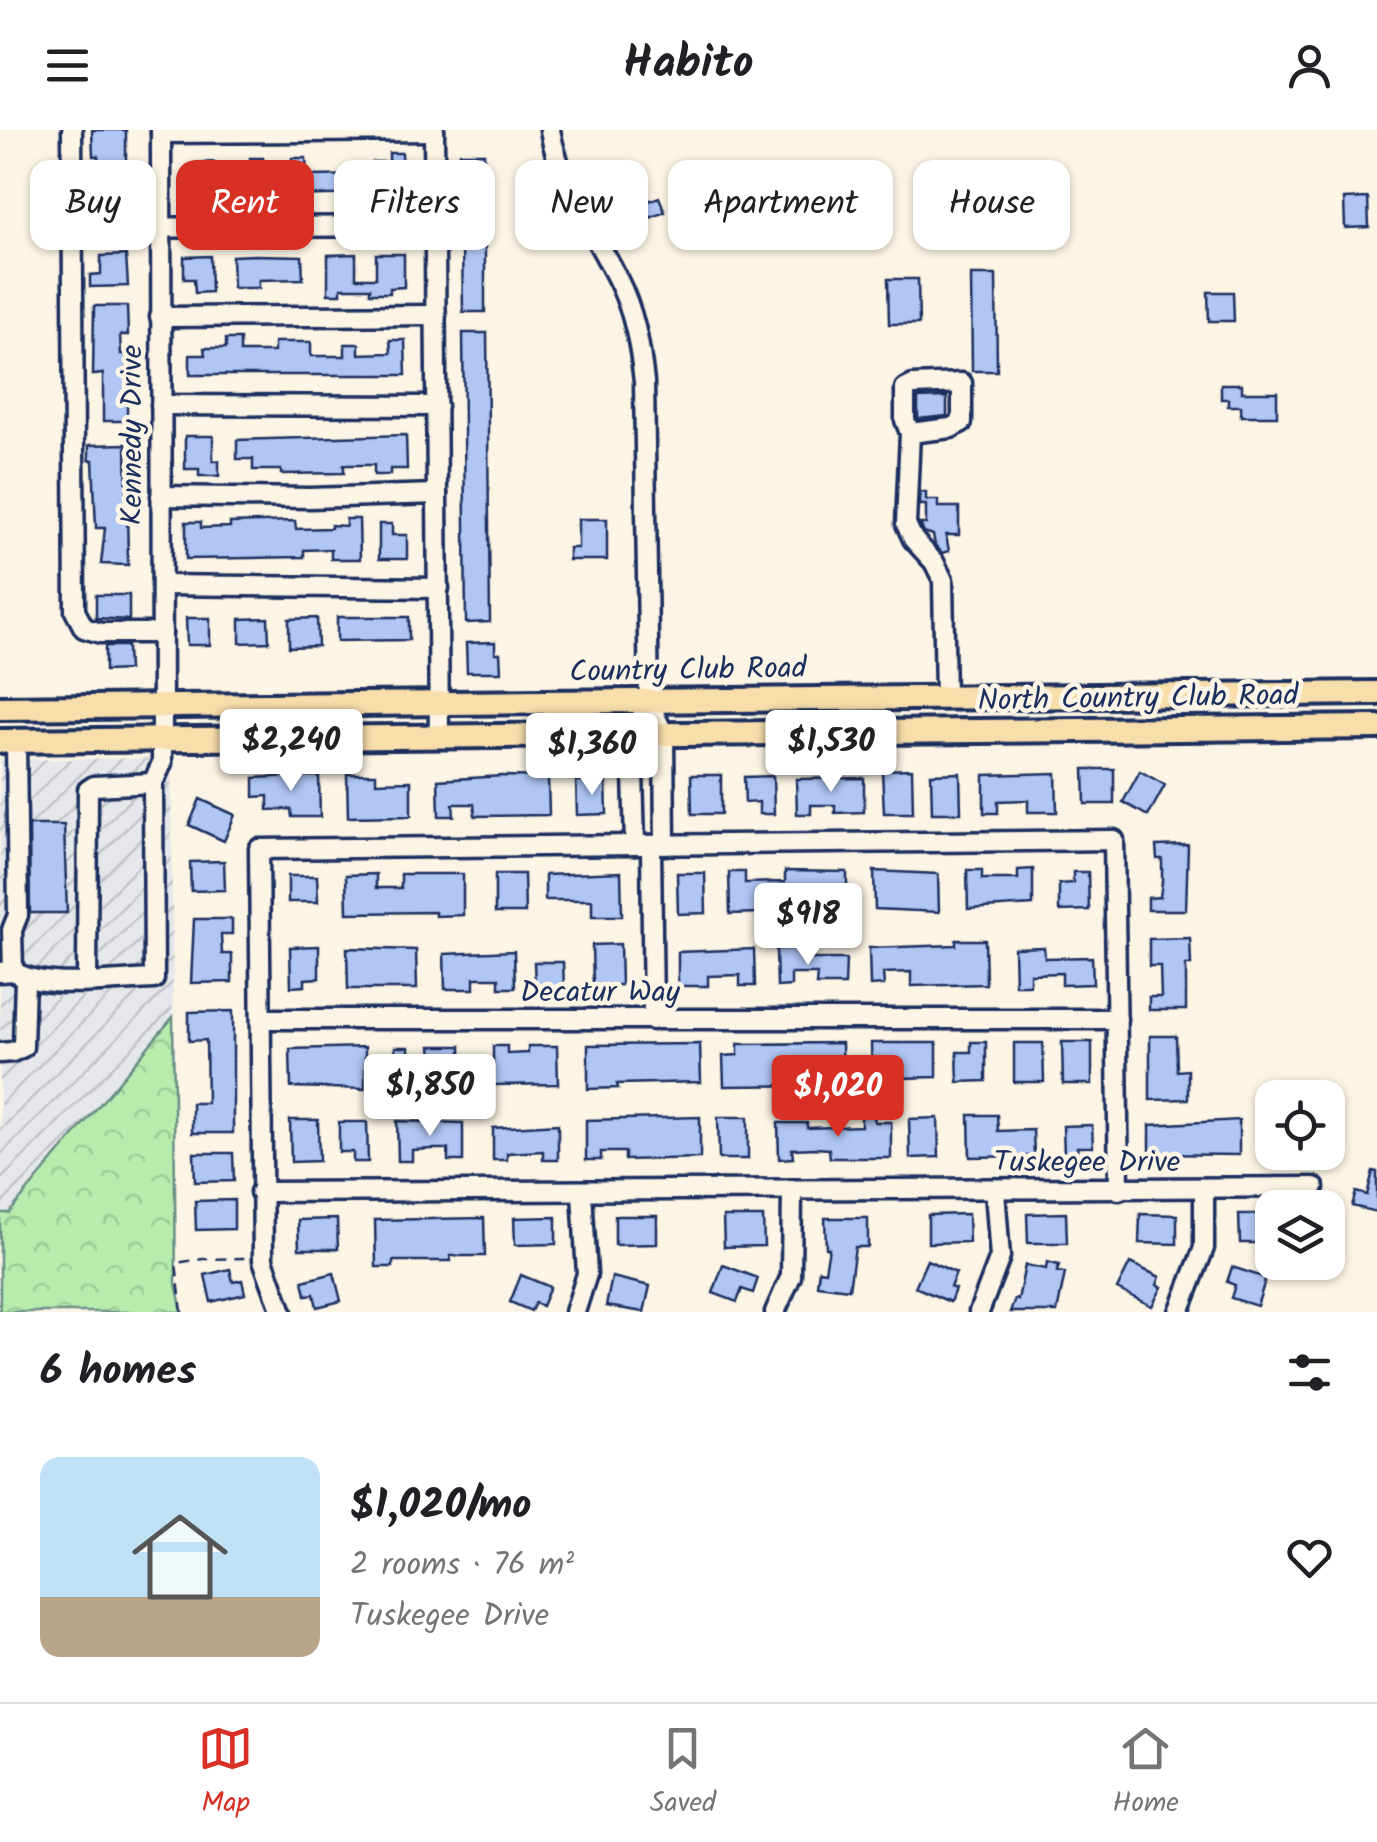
<!DOCTYPE html>
<meta charset="utf-8">
<style>
:root{--surface:#fff;--page:#f6f6f6;--text:#202124;--muted:#757577;--line:#e0e0e0;--accent:#d93025}
body{margin:0;font-family:Kalam,sans-serif;background:var(--page);color:var(--text);height:100vh;display:flex;flex-direction:column;font-size:38px;white-space:nowrap}
*{box-sizing:border-box;margin:0}
p{font-size:32px;color:var(--muted)}
.icon{flex:none;width:55px;height:55px;fill:none;stroke:currentColor;stroke-width:2;stroke-linecap:round;stroke-linejoin:round}
.map{position:relative;height:1182px;overflow:hidden}
.drawer{display:flex;flex-direction:column;background:var(--surface);flex:1}
.drawer>*{flex:none}
.guide{position:absolute;left:30px;top:30px;width:1318px;height:90px;display:flex;gap:20px}
.tools{position:absolute;left:1255px;top:950px;display:grid;gap:20px}
.tools a{display:grid;place-items:center;width:90px;height:90px;border-radius:20px;background:var(--surface);box-shadow:0 2px 8px #0004;font-size:50px}
.price{position:absolute;translate:-50% -85px;padding:0 22px;border-radius:10px;background:#fff;color:#222;font-size:32px;line-height:65px;filter:drop-shadow(0 2px 5px #0008)}
.price::after{content:'';position:absolute;left:50%;top:60px;width:30px;height:22px;margin-left:-15px;background:inherit;clip-path:polygon(0 0,100% 0,50% 100%)}
.price.on{background:var(--accent);color:#fff}
ul{padding:0;list-style:none}
li{display:flex;align-items:center;gap:30px;height:250px;padding:0 40px}
li span{display:grid;place-items:center;flex:none;width:280px;height:200px;border-radius:20px;color:#555}
li>.icon{margin-inline-start:auto}
span .icon{width:120px;height:120px;fill:#fffc;stroke-width:1}
li b{font-size:42px}
h2{display:flex;justify-content:space-between;align-items:center;height:120px;padding:0 40px;font-size:42px}
.pill{padding:0 35px;border-radius:20px;background:var(--surface);box-shadow:0 2px 8px #0004;font-size:35px;line-height:90px}
.pill.on{background:var(--accent);color:#fff}
header{display:flex;justify-content:space-between;align-items:center;height:130px;padding:0 40px;background:var(--surface);font-size:45px;font-weight:600}
.menu{display:flex;justify-content:space-around;align-items:center;height:140px;border-top:2px solid var(--line);background:var(--surface);font-size:28px;color:var(--muted)}
.menu a{display:grid;justify-items:center;gap:5px}
.menu .on{color:var(--accent)}
.map>svg:first-child{display:block}
</style>
<header><svg class="icon" aria-label="menu" viewBox="0 0 24 24"><path d="M4 6h16M4 12h16M4 18h16"/></svg>Habito<svg class="icon" aria-label="person" viewBox="0 0 24 24"><circle cx="12" cy="8" r="4"/><path d="M4 21q1-7 8-7t8 7"/></svg></header>
<div class="map">
<svg width="1377" height="1182" viewBox="0 0 1377 1182">
<defs>
<pattern id="industrial-furrows" width="10" height="10" patternUnits="userSpaceOnUse" patternTransform="scale(2.5)"><rect width="10" height="10" fill="#e5e7ea"/><path d="M-1 1l2-2M0 10L10 0M9 11l2-2" fill="none" stroke="#c4c6cb"/></pattern>
<pattern id="forest-crowns" width="20" height="18" patternUnits="userSpaceOnUse" patternTransform="scale(2.5)"><rect width="20" height="18" fill="#b7ecad"/><path d="M2 6a3 3 0 1 1 6 0M12 15a3 3 0 1 1 6 0" fill="none" stroke="#9dcb97"/></pattern>
</defs>
<rect width="100%" height="100%" fill="#fcf5e5"/>
<filter id="ink" filterUnits="userSpaceOnUse"><feTurbulence type="fractalNoise" baseFrequency=".01" numOctaves="2"/><feDisplacementMap in="SourceGraphic" scale="20" xChannelSelector="R" yChannelSelector="G"/><feConvolveMatrix kernelMatrix="1 2 1 2 8 2 1 2 1" color-interpolation-filters="sRGB"/></filter>
<g filter="url(#ink)">
<!-- industrial -->
<polygon fill="url(#industrial-furrows)" points="171,628 173,887 9,1083 0,1083 0,630"/>
<!-- forest -->
<polygon fill="url(#forest-crowns)" stroke="#698e86" stroke-width="2.5" points="173,887 176,1153 182,1182 0,1182 0,1083 9,1083"/>
<!-- building -->
<g fill="#b0c7f5" stroke="#1b2f5e" stroke-width="2.5">
<polygon points="92,0 126,0 126,69 92,69 91,56 99,55 98,26 93,26"/>
<polygon points="389,23 402,23 403,67 373,68 373,64 191,68 191,41 198,41 197,33 215,32 215,36 251,35 250,28 263,28 264,34 292,34 292,28 306,28 307,46 373,45 373,32 389,32"/>
<polygon points="460,23 484,23 484,92 462,92"/>
<polygon points="623,48 626,56 641,50 649,71 659,67 665,82 629,96 619,69 613,71 607,54"/>
<polygon points="1368,68 1369,97 1345,98 1344,69"/>
<polygon points="485,113 485,182 463,182 462,114"/>
<polygon points="356,124 356,148 376,148 376,124 404,124 404,157 390,158 390,163 370,163 370,158 341,158 341,164 328,164 328,125"/>
<polygon points="126,125 128,156 90,157 90,145 101,144 101,126"/>
<polygon points="255,125 302,126 303,149 259,150 259,158 233,158 232,126"/>
<polygon points="210,126 211,162 195,163 194,149 184,149 184,127"/>
<polygon points="971,145 996,145 997,241 972,241"/>
<polygon points="888,149 918,149 919,194 889,194"/>
<polygon points="1208,162 1233,162 1234,191 1209,191"/>
<polygon points="94,176 127,176 128,205 120,205 121,224 127,224 127,291 103,291 103,244 93,245"/>
<polygon points="463,203 487,203 490,492 466,493"/>
<polygon points="226,209 240,209 240,222 274,222 274,212 311,212 311,226 345,226 345,214 359,214 359,224 391,223 390,210 405,210 406,245 190,245 190,225 205,225 204,218 226,218"/>
<polygon points="1221,254 1242,254 1242,262 1277,262 1277,286 1241,286 1241,276 1228,276 1228,269 1221,269"/>
<polygon points="947,267 947,286 918,289 918,268"/>
<polygon points="406,305 407,339 390,339 390,345 374,345 374,335 344,335 344,343 281,344 281,340 253,340 253,329 237,329 237,310"/>
<polygon points="185,306 213,306 213,331 219,331 219,346 199,346 199,339 185,339"/>
<polygon points="126,314 128,435 101,434 105,398 96,398 93,330 89,330 89,315"/>
<polygon points="920,362 926,362 926,370 938,370 938,377 959,377 959,405 946,405 949,421 942,423 935,415 933,405 924,402 920,394 926,394 926,375 919,375"/>
<polygon points="346,389 359,389 360,429 331,429 331,419 304,420 304,427 186,429 186,392 201,392 201,398 230,397 230,393 295,391 296,399 331,398 331,395 346,396"/>
<polygon points="578,389 607,389 607,430 569,430 569,418 578,418"/>
<polygon points="379,394 392,394 392,405 407,405 407,429 379,429"/>
<polygon points="96,465 129,465 129,490 96,488"/>
<polygon points="337,487 409,487 409,510 337,511"/>
<polygon points="186,488 210,488 210,515 187,515"/>
<polygon points="268,488 269,512 240,513 240,489"/>
<polygon points="317,488 318,516 289,517 289,489"/>
<polygon points="495,512 495,523 500,523 501,542 467,542 466,513"/>
<polygon points="105,516 127,516 128,540 105,541"/>
<polygon points="912,639 913,683 884,683 882,640"/>
<polygon points="1084,639 1114,639 1114,674 1085,674"/>
<polygon points="1140,641 1165,655 1148,686 1123,672"/>
<polygon points="960,643 961,683 932,683 931,644"/>
<polygon points="1056,643 1057,682 1028,682 1028,670 998,671 998,683 984,683 984,645"/>
<polygon points="347,644 376,644 376,652 411,651 411,686 348,687"/>
<polygon points="691,645 721,645 721,684 692,684"/>
<polygon points="291,646 319,646 320,687 292,687 291,679 268,680 268,666 254,667 254,648"/>
<polygon points="503,646 548,647 549,685 475,686 474,674 453,674 454,686 439,686 438,650"/>
<polygon points="773,646 774,684 759,684 759,672 745,673 744,647"/>
<polygon points="864,648 864,682 835,683 835,675 811,675 811,684 797,684 796,649"/>
<polygon points="606,650 607,684 577,685 576,651"/>
<polygon points="200,669 235,685 224,711 189,695"/>
<polygon points="29,695 64,695 67,783 30,783"/>
<polygon points="1188,715 1186,780 1148,780 1148,768 1160,767 1162,752 1162,729 1157,729 1156,716"/>
<polygon points="224,731 225,760 191,761 190,732"/>
<polygon points="1033,739 1033,775 968,779 967,740 982,740 982,749 1018,749 1018,740"/>
<polygon points="785,741 847,742 847,780 759,780 759,783 730,784 729,742 745,742 745,753 785,752"/>
<polygon points="874,741 938,744 939,782 875,779"/>
<polygon points="621,742 622,786 592,786 592,770 545,770 545,745"/>
<polygon points="1073,742 1088,742 1089,780 1059,781 1059,754 1073,753"/>
<polygon points="677,743 705,743 706,783 678,784"/>
<polygon points="376,744 376,758 401,758 401,744 463,744 463,785 435,786 435,782 347,783 346,745"/>
<polygon points="495,744 524,744 525,783 495,783"/>
<polygon points="288,746 317,746 318,772 288,772"/>
<polygon points="194,789 232,789 232,804 221,804 222,824 232,824 232,852 191,853"/>
<polygon points="1190,808 1191,835 1186,835 1186,880 1149,880 1149,867 1161,867 1160,836 1149,836 1149,809"/>
<polygon points="956,810 985,810 986,854 911,856 911,842 883,843 884,855 870,856 869,818 956,815"/>
<polygon points="620,814 621,855 593,856 592,815"/>
<polygon points="319,816 319,848 305,849 305,856 291,857 290,817"/>
<polygon points="1044,817 1045,828 1092,827 1093,854 1062,855 1062,843 1030,844 1030,855 1015,855 1014,818"/>
<polygon points="347,818 416,820 417,859 348,859"/>
<polygon points="805,818 806,829 846,829 845,855 816,855 817,844 791,844 791,856 777,857 776,819"/>
<polygon points="754,819 755,856 740,856 740,845 708,846 708,856 678,856 678,822"/>
<polygon points="514,821 515,858 499,858 499,848 474,848 474,859 445,859 444,824"/>
<polygon points="534,832 563,832 564,857 535,858"/>
<polygon points="233,881 233,1003 192,1003 192,973 207,973 206,910 189,911 189,882"/>
<polygon points="1150,906 1176,906 1177,941 1188,940 1188,969 1150,970"/>
<polygon points="971,912 986,912 986,951 958,952 957,922 971,922"/>
<polygon points="1062,912 1092,912 1092,954 1063,954"/>
<polygon points="842,913 843,955 724,956 723,926 738,925 738,914"/>
<polygon points="871,913 937,913 937,947 900,948 900,952 872,954"/>
<polygon points="1014,913 1043,913 1044,952 1014,952"/>
<polygon points="700,914 701,952 617,954 618,958 588,959 588,915"/>
<polygon points="431,916 461,916 462,954 395,955 395,917 409,917 409,927 432,927"/>
<polygon points="493,916 507,916 507,924 528,923 528,916 557,916 558,954 493,955"/>
<polygon points="365,917 365,959 291,957 290,919"/>
<polygon points="969,985 997,985 998,1001 1033,1000 1034,1026 970,1027"/>
<polygon points="861,986 874,986 875,992 891,992 891,1028 830,1028 829,1019 815,1018 792,1019 793,1028 779,1029 778,993 807,993 807,998 861,996"/>
<polygon points="700,987 700,1028 625,1030 625,1022 601,1022 601,1030 586,1030 586,990"/>
<polygon points="718,987 748,987 748,1029 719,1029"/>
<polygon points="938,988 939,1027 910,1028 909,989"/>
<polygon points="290,990 318,990 319,1031 291,1032"/>
<polygon points="1239,990 1239,1025 1150,1024 1150,995"/>
<polygon points="397,991 463,993 463,1031 448,1031 448,1019 433,1019 412,1020 412,1031 398,1031"/>
<polygon points="339,992 367,992 368,1032 353,1032 353,1022 339,1022"/>
<polygon points="558,994 558,1030 543,1030 543,1021 507,1023 507,1030 493,1030 493,998"/>
<polygon points="1092,995 1093,1017 1077,1017 1078,1026 1064,1026 1063,996"/>
<polygon points="194,1023 233,1023 234,1051 195,1052"/>
<polygon points="1373,1041 1377,1042 1377,1082 1352,1076 1356,1062 1367,1065"/>
<polygon points="234,1070 234,1099 196,1100 195,1071"/>
<polygon points="1066,1083 1067,1113 1028,1113 1027,1084"/>
<polygon points="968,1084 969,1112 928,1113 928,1085"/>
<polygon points="1140,1084 1177,1085 1177,1114 1139,1113"/>
<polygon points="1239,1084 1265,1084 1266,1113 1240,1113"/>
<polygon points="615,1086 657,1086 657,1114 615,1115"/>
<polygon points="556,1087 556,1114 515,1115 514,1088"/>
<polygon points="723,1087 763,1087 764,1116 724,1117"/>
<polygon points="484,1088 485,1126 450,1126 451,1131 393,1131 393,1137 376,1137 375,1090"/>
<polygon points="825,1088 868,1088 868,1117 855,1117 849,1159 817,1155 819,1140 825,1141 829,1118 826,1118"/>
<polygon points="337,1089 338,1119 299,1119 298,1090"/>
<polygon points="927,1130 956,1143 950,1157 955,1159 950,1172 915,1157"/>
<polygon points="1047,1132 1059,1135 1057,1142 1065,1143 1057,1182 1010,1182 1015,1169 1018,1170 1025,1135 1046,1139"/>
<polygon points="1130,1133 1160,1147 1157,1155 1162,1157 1152,1176 1117,1159"/>
<polygon points="723,1135 758,1148 753,1163 742,1159 737,1172 713,1163"/>
<polygon points="1232,1137 1266,1148 1257,1176 1231,1168 1235,1155 1227,1152"/>
<polygon points="230,1139 233,1152 242,1150 245,1164 211,1172 205,1145"/>
<polygon points="334,1143 341,1171 317,1177 314,1164 306,1165 303,1151"/>
<polygon points="521,1145 550,1157 542,1176 535,1173 531,1181 510,1172"/>
<polygon points="612,1147 650,1156 644,1182 606,1176"/>
</g>
<g fill="none" stroke-linecap="round" stroke-linejoin="round">
<defs>
<g id="minor">
<polyline points="72,0 75,481 84,498 101,503 162,503"/>
<polyline points="434,0 439,608"/>
<path d="M550,0C559,54 593,100 617,148C634,181 640,215 644,252L649,572"/>
<polyline points="161,3 434,1"/>
<polyline points="75,98 436,96"/>
<polyline points="160,187 436,185"/>
<polyline points="161,275 437,276"/>
<polyline points="910,303 951,298 962,292 962,253 913,255 905,259 905,290 910,303 906,394 913,409 934,432 943,450 945,568"/>
<polyline points="161,366 310,368 437,364"/>
<polyline points="162,455 439,458"/>
<polyline points="635,715 632,606 649,572 664,605 665,715"/>
<polyline points="651,715 653,890"/>
<path d="M13,841C43,861 116,850 154,849L153,653L162,633L161,0"/>
<polyline points="0,842 13,841 12,800 18,785 16,611"/>
<polyline points="87,851 88,660 94,656 153,653"/>
<polyline points="263,889 1117,889"/>
<polyline points="0,923 12,922 23,917 25,849"/>
<polyline points="260,1062 1314,1057"/>
<polyline points="282,1182 263,1130 259,719 1114,710 1119,1060"/>
<polyline points="575,1182 587,1144 582,1063"/>
<polyline points="775,1182 791,1146 792,1062"/>
<polyline points="979,1182 1000,1127 995,1061"/>
<polyline points="1179,1182 1204,1118 1204,1060"/>
</g>
<g id="major">
<polyline points="0,578 1377,563"/>
<polyline points="0,611 1377,597"/>
</g>
</defs>
<!-- minor casing -->
<use href="#minor" stroke="#1b2f5e" stroke-width="25"/>
<!-- major casing -->
<use href="#major" stroke="#1b2f5e" stroke-width="30"/>
<!-- path -->
<polyline stroke="#1b2f5e" stroke-width="2.5" stroke-dasharray="10 8" stroke-linecap="butt" points="182,1182 176,1133 203,1129 249,1128"/>
<!-- minor -->
<use href="#minor" stroke="#fcf5e5" stroke-width="18"/>
<!-- major -->
<use href="#major" stroke="#f8deab" stroke-width="22"/>
</g>
</g>
<g text-anchor="middle" dominant-baseline="central" stroke-width="9" stroke-linejoin="round" paint-order="stroke">
<!-- street labels -->
<g font-size="30" fill="#1b2f5e" stroke="#fcf5e5">
<text transform="translate(133 305) rotate(-90)">Kennedy Drive</text>
<text transform="translate(688 541) rotate(-1)">Country Club Road</text>
<text transform="translate(1138 569) rotate(-1)">North Country Club Road</text>
<text x="600" y="863">Decatur Way</text>
<text x="1087" y="1033">Tuskegee Drive</text>
</g>
</g>
</svg>
<div class="tools">
<a><svg class="icon" aria-label="locate" viewBox="0 0 24 24"><circle cx="12" cy="12" r="6"/><path d="M12 2v4M12 18v4M2 12h4M18 12h4"/></svg></a>
<a><svg class="icon" aria-label="layers" viewBox="0 0 24 24"><path d="M12 4l9 5-9 5-9-5zM3 14l9 5 9-5"/></svg></a>
</div>
<b class="price" style="left:291px;top:664px">$2,240</b>
<b class="price" style="left:831px;top:665px">$1,530</b>
<b class="price" style="left:592px;top:668px">$1,360</b>
<b class="price" style="left:808px;top:838px">$918</b>
<b class="price" style="left:430px;top:1009px">$1,850</b>
<b class="price on" style="left:838px;top:1010px">$1,020</b>
<div class="guide">
<a class="pill">Buy</a>
<a class="pill on">Rent</a>
<a class="pill">Filters</a>
<a class="pill">New</a>
<a class="pill">Apartment</a>
<a class="pill">House</a>
</div>
</div>
<section class="drawer">
<h2>6 homes<svg class="icon" aria-label="filters" viewBox="0 0 24 24"><path d="M4 7h16M4 17h16"/><circle cx="9" cy="7" r="2"/><circle cx="15" cy="17" r="2"/></svg></h2>
<ul>
<li><span style="background:linear-gradient(#bfe0f5 70%,#b9a48a 0)"><svg class="icon" aria-label="home" viewBox="0 0 24 24"><path d="M3 11l9-7 9 7M6 9v11h12V9"/></svg></span><div><b>$1,020/mo</b><p>2 rooms · 76 m²</p><p>Tuskegee Drive</p></div><svg class="icon" aria-label="heart" viewBox="0 0 24 24"><path d="M12 20l-8-8c-3-5 5-10 8-4 3-6 11-1 8 4z"/></svg></li>
</ul>
</section>
<nav class="menu">
<a class="on"><svg class="icon" aria-label="map" viewBox="0 0 24 24"><path d="M3 6l6-2 6 2 6-2v14l-6 2-6-2-6 2zM9 4v14M15 6v14"/></svg>Map</a>
<a><svg class="icon" aria-label="saved" viewBox="0 0 24 24"><path d="M7 4h10v16l-5-4-5 4z"/></svg>Saved</a>
<a><svg class="icon" aria-label="home" viewBox="0 0 24 24"><path d="M3 11l9-7 9 7M6 9v11h12V9"/></svg>Home</a>
</nav>
